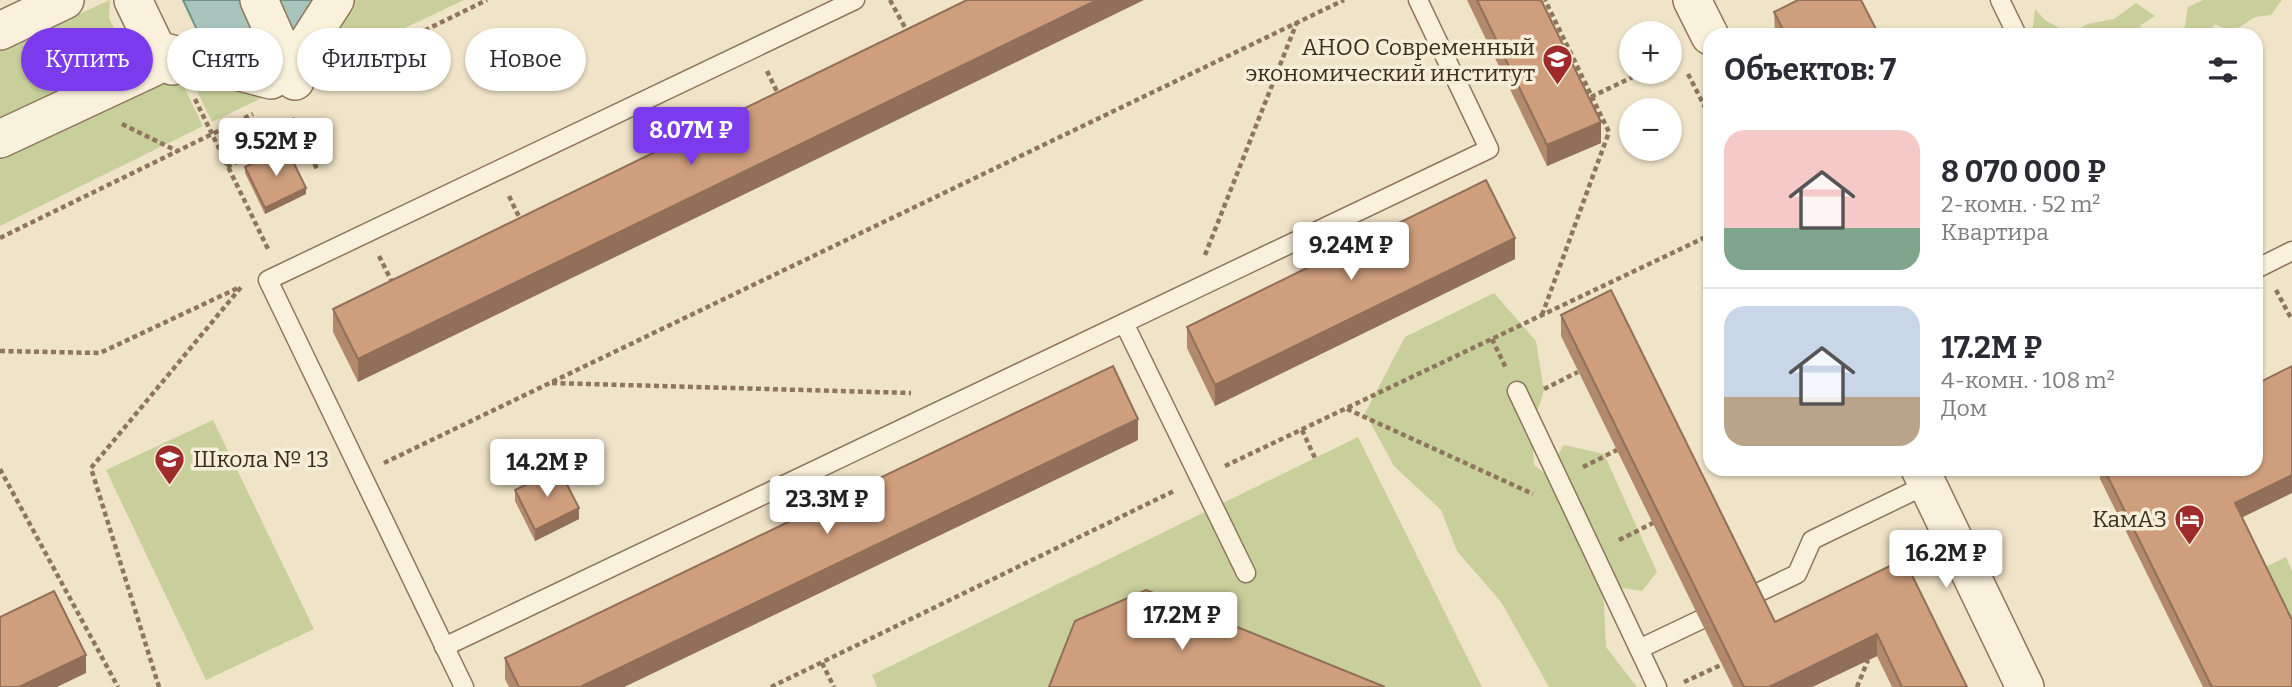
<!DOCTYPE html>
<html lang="ru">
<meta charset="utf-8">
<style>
:root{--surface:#fff;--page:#f7f7f7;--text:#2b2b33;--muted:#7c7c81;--line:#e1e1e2;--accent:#7c3aed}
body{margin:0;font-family:Bitter,serif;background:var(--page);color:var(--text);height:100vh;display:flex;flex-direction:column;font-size:26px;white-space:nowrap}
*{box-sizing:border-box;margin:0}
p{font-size:23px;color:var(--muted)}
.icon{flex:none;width:38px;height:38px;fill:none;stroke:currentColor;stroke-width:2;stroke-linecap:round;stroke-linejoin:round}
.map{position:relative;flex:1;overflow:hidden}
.side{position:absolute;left:1703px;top:28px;width:560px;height:448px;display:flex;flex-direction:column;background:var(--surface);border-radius:21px;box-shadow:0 2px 5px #0004}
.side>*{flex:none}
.guide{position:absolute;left:21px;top:28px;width:665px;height:63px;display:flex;gap:14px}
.fabs{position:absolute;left:1619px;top:21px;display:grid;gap:14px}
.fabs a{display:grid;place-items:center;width:63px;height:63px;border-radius:50%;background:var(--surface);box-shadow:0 2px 5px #0004;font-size:35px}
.price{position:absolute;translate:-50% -60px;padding:0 16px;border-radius:7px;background:#fff;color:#222;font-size:23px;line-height:46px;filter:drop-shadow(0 2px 4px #0008)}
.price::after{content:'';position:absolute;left:50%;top:42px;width:21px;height:16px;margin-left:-10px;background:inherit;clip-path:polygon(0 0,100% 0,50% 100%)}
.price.on{background:var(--accent);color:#fff}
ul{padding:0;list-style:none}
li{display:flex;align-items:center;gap:21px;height:175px;padding:0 21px}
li+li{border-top:2px solid var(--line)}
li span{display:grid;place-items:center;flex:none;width:196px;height:140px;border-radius:21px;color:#555}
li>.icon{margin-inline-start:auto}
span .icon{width:84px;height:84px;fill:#fffc;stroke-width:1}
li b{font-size:30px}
h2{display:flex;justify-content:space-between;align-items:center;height:84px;padding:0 21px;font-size:30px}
.chip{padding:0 24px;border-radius:32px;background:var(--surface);box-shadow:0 2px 5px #0004;font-size:24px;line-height:63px}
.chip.on{background:var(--accent);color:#fff}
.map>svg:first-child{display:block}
</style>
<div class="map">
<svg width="2292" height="687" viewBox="0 0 2292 687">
<rect width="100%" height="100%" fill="#f0e4c8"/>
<!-- green -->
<g fill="#c9cf9b">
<polygon points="110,0 109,18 134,67 0,131 0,50"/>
<polygon points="351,0 464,0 299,78"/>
<polygon points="2203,0 2282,0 2271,15 2255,17 2232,32 2215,24 2206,35 2169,35 2184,31 2188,7"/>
<polygon points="2136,3 2155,16 2141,25 2138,35 2032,35 2035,9 2045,20 2070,34 2087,24 2114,19"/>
<polygon points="195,70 270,94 212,122 192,81"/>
<polygon points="158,74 183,85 203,126 0,226 0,150"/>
<polygon points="1494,293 1536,341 1544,391 1532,427 1534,465 1546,474 1564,445 1604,454 1657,572 1642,591 1603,585 1606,647 1637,687 1549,687 1501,602 1457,551 1441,510 1394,466 1365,413 1405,337"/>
<polygon points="213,420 314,629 206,680 106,470"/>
<polygon points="1358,437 1482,687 877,687 872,675"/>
<polygon points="2286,557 2292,571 2292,638 2259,570"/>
</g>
<!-- water -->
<g fill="#a9c4bc" stroke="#6f938a" stroke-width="2">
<polygon points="183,0 240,0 271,61 264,64 205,47"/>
<polygon points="278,0 321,0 296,45"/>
</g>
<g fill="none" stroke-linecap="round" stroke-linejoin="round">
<defs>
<g id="lane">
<polyline points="2000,0 2017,35"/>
<polyline points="2256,269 2292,251"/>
<polyline points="1124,323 1246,573"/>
<polyline points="1517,391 1657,687"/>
<polyline points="1751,596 1797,574 1812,540 1928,484"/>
<polyline points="444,647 1489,149 1418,0"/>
<polyline points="1639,649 1700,620"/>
<polyline points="464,687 268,280 855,0"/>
</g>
<g id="street">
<polyline points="133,0 157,50 271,80 290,70 335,0"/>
<polyline points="259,0 295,81"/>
<polyline points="1692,0 1710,36"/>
<polyline points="0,31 65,0"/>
<polyline points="0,139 152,68 157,50 172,66"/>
<polyline points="1920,469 2025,687"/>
</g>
</defs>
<!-- lane casing -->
<use href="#lane" stroke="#8d765c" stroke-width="21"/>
<!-- street casing -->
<use href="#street" stroke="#8d765c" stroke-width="40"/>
<!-- path -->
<g stroke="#8d765c" stroke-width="4.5" stroke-dasharray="5 3.5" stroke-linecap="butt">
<polyline points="890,0 909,35"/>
<polyline points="767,71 780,98"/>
<polyline points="1688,74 1710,117"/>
<polyline points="333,75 487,0"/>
<polyline points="1591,97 1643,72"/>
<polyline points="195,99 269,251"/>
<polyline points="292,118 318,171"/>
<polyline points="122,124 177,151"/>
<polyline points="638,133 652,160"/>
<polyline points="227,167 299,132"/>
<polyline points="509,196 522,223"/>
<polyline points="0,238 253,114"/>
<polyline points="1205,255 1297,22"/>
<polyline points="379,256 394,286"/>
<polyline points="2276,290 2292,320"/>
<polyline points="1542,315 1609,132 1545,0"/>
<polyline points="1492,339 1506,368"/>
<polyline points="0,351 100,353 240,287"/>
<polyline points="552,383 911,393"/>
<polyline points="1544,389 1578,372"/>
<polyline points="1347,409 1533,494"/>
<polyline points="1302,430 1315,458"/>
<polyline points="384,463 1344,0"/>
<polyline points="1225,466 1710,235"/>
<polyline points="1583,467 1617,450"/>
<polyline points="0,469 118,687"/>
<polyline points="1619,540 1653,523"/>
<polyline points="1223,627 1236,597"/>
<polyline points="822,663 834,687"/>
<polyline points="1684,682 1721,665"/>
<polyline points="159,687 91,468 242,286"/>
<polyline points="771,687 1176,490"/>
<polyline points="1857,687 1868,660"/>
</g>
<!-- lane -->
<use href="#lane" stroke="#faf1dc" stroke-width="18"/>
<!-- street -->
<use href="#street" stroke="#faf1dc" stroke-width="37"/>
</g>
<!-- wall -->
<g fill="#b2896c">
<polygon points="967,0 358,382 333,332 333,309"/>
<polygon points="1467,0 1541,0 1601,143 1547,166"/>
<polygon points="1774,12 1879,35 1775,35"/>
<polygon points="245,167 306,194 265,214 245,173"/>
<polygon points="1515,259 1215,406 1187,348 1187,327"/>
<polygon points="1561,315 1775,622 1904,559 1967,687 1892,687 1877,656 1812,687 1733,687 1561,336"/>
<polygon points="1138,440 624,687 509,687 505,679 505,658"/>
<polygon points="2100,469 2256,469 2242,518 2292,687 2203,687 2100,479"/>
<polygon points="515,490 579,519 535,541 515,501"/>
</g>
<!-- shaded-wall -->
<g fill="#916f58">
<polygon points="1097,0 1144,0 358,382 358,359"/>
<polygon points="1601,122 1601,143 1547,166 1547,145"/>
<polygon points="306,188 306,194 265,214 265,208"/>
<polygon points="1515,238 1515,259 1215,406 1215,385"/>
<polygon points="1138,419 1138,440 624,687 580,687"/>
<polygon points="2292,475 2292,493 2235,521 2235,503"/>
<polygon points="579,508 579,519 535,541 535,530"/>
<polygon points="1877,634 1877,656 1812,687 1769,687"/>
<polygon points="86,655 86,673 57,687 19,687"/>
</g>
<!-- building -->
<g fill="#cf9f7d" stroke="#916f58" stroke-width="2">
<polygon points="967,0 1097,0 358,359 333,309"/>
<polygon points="1477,0 1541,0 1601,122 1547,145"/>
<polygon points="1798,0 1861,0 1879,35 1786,35 1774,12"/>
<polygon points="286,147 306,188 265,208 245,167"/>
<polygon points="1486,180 1515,238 1215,385 1187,327"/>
<polygon points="1611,290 1775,622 1904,559 1967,687 1902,687 1877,634 1769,687 1744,687 1561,315"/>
<polygon points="1113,366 1138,419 580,687 519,687 505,658"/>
<polygon points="2292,366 2292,475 2235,503 2292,620 2292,687 2212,687 2104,469 2256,469 2256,384"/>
<polygon points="559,469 579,508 535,530 515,490"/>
<polygon points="1146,590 1385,687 1049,687 1075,621"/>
<polygon points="54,591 86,655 19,687 0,687 0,617"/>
</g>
<!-- icons -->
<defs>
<symbol id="university-pin" viewBox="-11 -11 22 30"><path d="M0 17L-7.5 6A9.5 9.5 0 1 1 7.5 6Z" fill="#9e2a2b" stroke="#f7eed8"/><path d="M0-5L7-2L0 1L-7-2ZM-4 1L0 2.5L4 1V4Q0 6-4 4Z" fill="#fff"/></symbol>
<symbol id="school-pin" viewBox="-11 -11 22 30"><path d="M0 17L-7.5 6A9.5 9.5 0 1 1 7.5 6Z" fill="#9e2a2b" stroke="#f7eed8"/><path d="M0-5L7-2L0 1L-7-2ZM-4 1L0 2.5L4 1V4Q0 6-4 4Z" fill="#fff"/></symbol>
<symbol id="hotel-pin" viewBox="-11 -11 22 30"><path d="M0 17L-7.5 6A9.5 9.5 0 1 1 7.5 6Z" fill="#9e2a2b" stroke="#f7eed8"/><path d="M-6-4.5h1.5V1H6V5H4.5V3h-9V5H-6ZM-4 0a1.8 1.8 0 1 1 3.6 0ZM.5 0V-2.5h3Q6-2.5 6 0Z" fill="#fff"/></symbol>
</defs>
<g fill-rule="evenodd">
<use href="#university-pin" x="1540" y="42" width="35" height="47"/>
<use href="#school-pin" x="152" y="442" width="35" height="47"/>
<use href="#hotel-pin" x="2172" y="502" width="35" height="47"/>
</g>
<g text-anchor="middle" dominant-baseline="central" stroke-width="7" stroke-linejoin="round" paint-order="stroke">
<!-- poi labels -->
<g font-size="23" fill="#3d2e20" stroke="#f7eed8" text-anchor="end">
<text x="1535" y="47">АНОО Современный<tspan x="1535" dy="26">экономический институт</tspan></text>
<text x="193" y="459" text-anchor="start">Школа № 13</text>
<text x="2167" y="519">КамАЗ</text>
</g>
</g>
</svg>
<div class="fabs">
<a>+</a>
<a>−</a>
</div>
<b class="price on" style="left:691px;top:167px">8.07M ₽</b>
<b class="price" style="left:276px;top:178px">9.52M ₽</b>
<b class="price" style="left:1351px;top:282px">9.24M ₽</b>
<b class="price" style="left:547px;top:499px">14.2M ₽</b>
<b class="price" style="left:827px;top:536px">23.3M ₽</b>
<b class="price" style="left:1946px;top:590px">16.2M ₽</b>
<b class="price" style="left:1182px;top:652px">17.2M ₽</b>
<div class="guide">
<a class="chip on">Купить</a>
<a class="chip">Снять</a>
<a class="chip">Фильтры</a>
<a class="chip">Новое</a>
</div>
<section class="side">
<h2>Объектов: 7<svg class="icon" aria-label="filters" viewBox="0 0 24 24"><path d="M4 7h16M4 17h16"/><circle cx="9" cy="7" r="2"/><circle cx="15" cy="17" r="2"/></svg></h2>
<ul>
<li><span style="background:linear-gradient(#f6c9c9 70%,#7fa58c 0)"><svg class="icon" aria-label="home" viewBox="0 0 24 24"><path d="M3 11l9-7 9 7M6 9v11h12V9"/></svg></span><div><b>8 070 000 ₽</b><p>2-комн. · 52 m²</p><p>Квартира</p></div></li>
<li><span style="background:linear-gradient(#c9d6e8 65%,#b9a48a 0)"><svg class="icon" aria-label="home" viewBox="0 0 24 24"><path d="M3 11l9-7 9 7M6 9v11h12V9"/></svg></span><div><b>17.2M ₽</b><p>4-комн. · 108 m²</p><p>Дом</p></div></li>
</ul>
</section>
</div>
